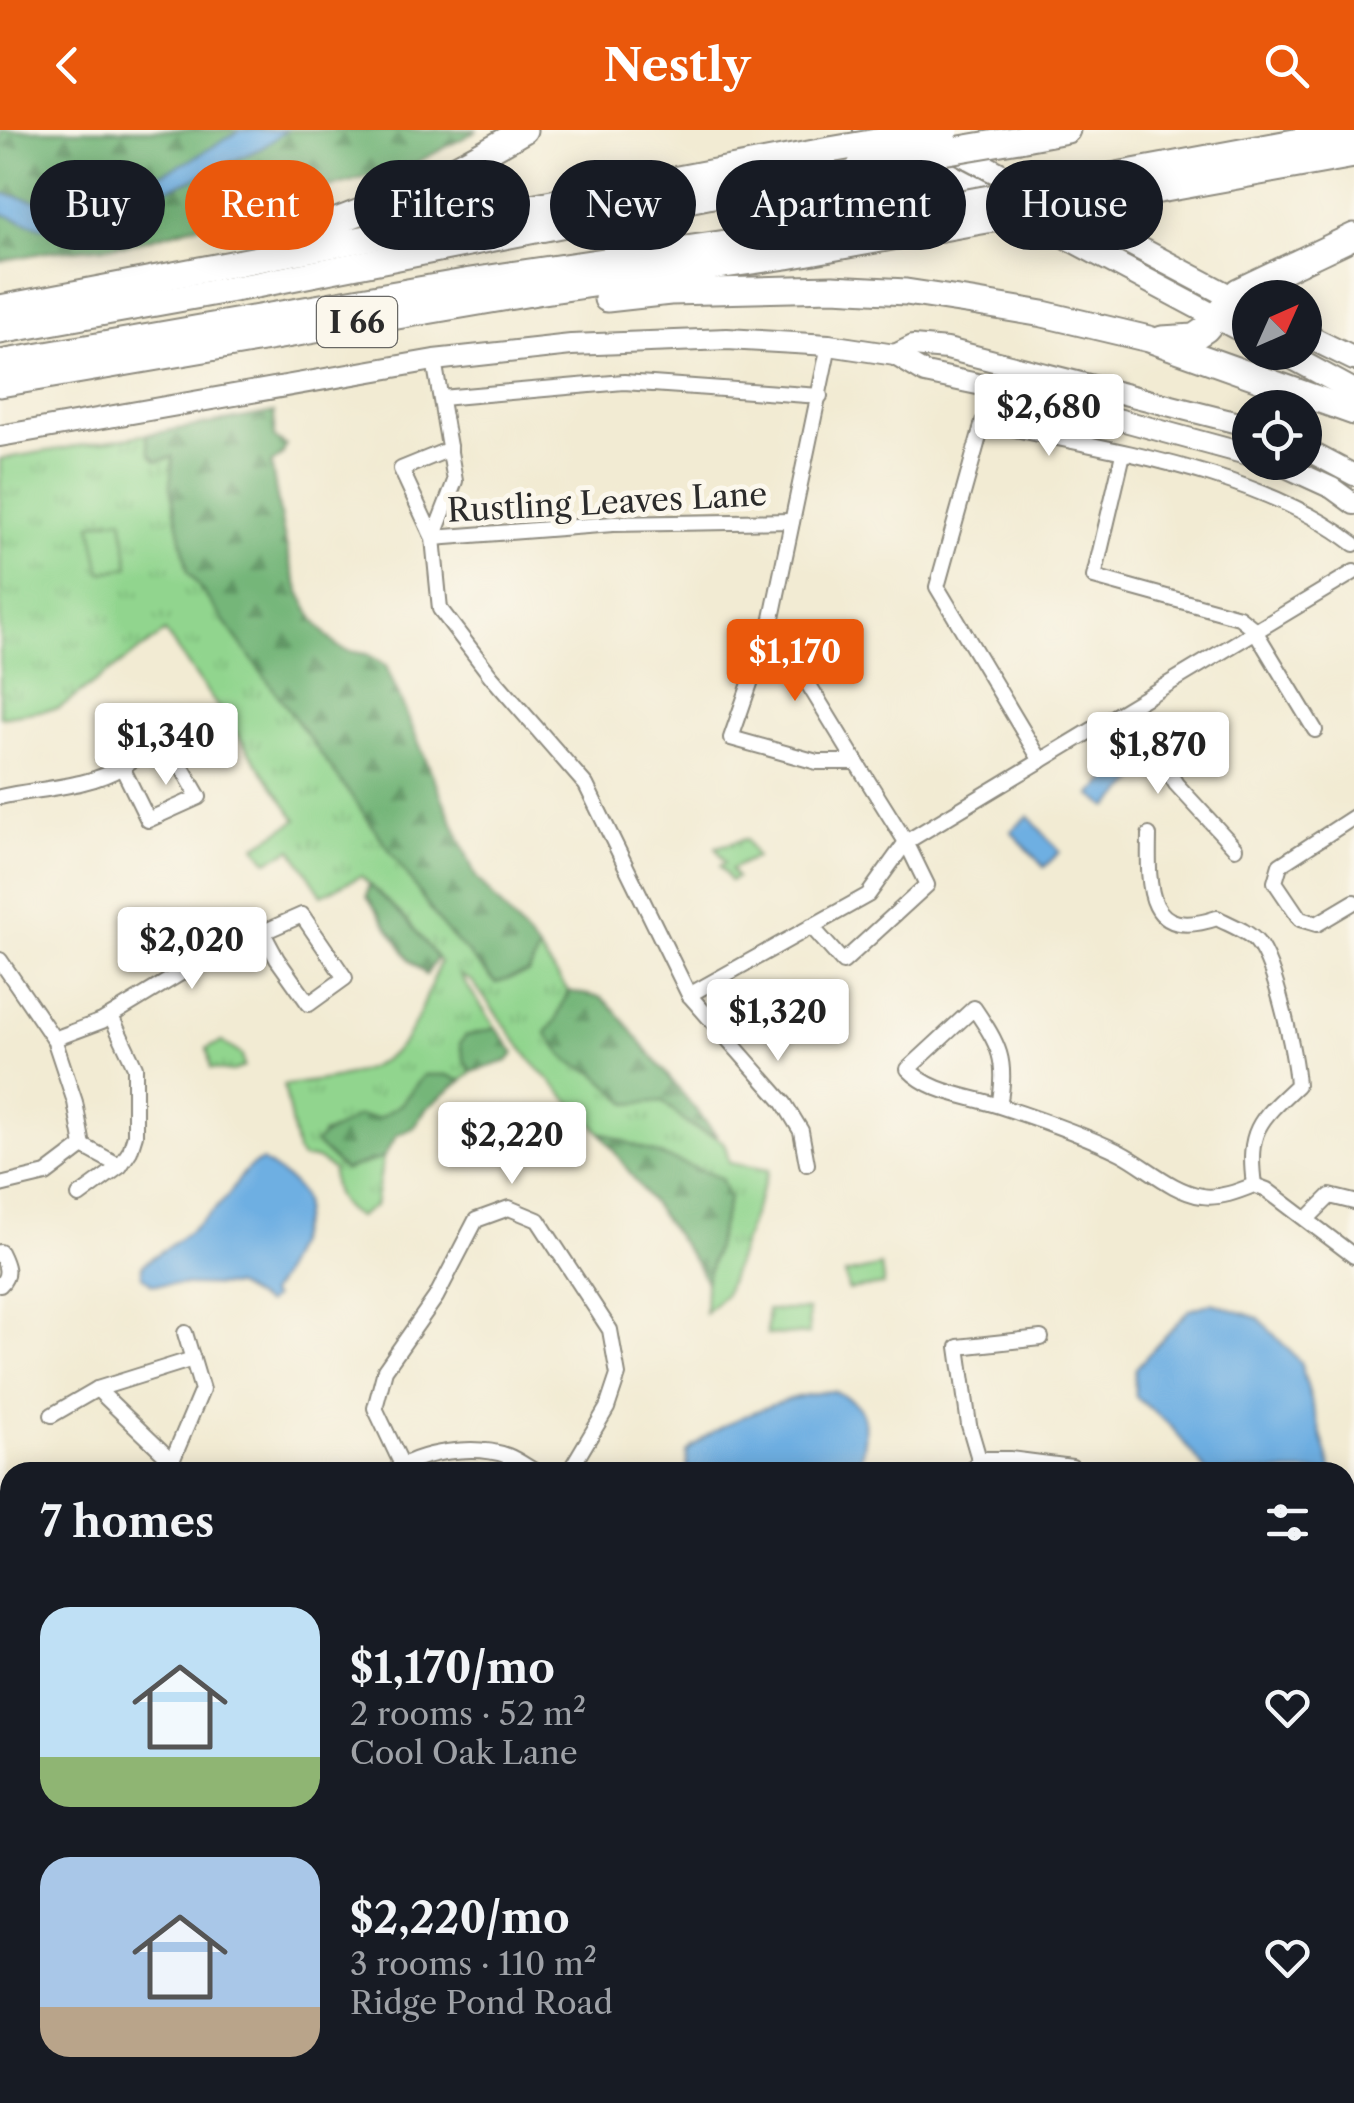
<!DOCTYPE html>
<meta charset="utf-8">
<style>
:root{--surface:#171b24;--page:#20242c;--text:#f1f3f6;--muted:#9ea1a6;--accent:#ea580c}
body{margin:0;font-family:"Libre Caslon Text",serif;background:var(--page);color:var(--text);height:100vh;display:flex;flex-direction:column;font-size:38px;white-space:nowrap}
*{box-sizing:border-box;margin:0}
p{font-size:32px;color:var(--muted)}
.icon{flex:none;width:55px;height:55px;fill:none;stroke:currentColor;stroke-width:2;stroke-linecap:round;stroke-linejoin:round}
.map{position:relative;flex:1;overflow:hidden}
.details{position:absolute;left:0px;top:1332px;width:1355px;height:642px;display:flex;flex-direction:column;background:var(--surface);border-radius:30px 30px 0 0;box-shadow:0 5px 25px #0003}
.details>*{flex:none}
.banner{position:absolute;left:30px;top:30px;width:1295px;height:90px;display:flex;gap:20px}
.needle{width:65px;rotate:45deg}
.controls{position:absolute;left:1232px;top:150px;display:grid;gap:20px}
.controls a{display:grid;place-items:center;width:90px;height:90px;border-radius:50%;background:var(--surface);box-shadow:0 5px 25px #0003;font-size:50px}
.price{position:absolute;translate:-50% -85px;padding:0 22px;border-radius:10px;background:#fff;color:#222;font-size:32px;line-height:65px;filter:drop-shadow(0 2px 5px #0008)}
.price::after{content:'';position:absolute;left:50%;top:60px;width:30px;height:22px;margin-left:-15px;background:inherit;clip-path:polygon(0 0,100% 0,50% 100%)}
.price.selected{background:var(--accent);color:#fff}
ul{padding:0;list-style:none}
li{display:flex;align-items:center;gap:30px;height:250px;padding:0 40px}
li span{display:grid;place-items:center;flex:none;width:280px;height:200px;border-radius:30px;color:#555}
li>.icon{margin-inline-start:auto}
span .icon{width:120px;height:120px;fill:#fffc;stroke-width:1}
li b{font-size:42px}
h2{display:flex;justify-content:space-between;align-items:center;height:120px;padding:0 40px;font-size:42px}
.chip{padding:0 35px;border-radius:45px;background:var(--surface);box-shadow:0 5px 25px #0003;font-size:35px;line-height:90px}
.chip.selected{background:var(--accent);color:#fff}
header{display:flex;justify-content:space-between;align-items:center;height:130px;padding:0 40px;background:var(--accent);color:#fff;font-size:45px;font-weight:700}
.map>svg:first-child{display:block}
</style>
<header><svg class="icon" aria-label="back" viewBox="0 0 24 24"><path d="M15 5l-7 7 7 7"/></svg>Nestly<svg class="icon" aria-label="search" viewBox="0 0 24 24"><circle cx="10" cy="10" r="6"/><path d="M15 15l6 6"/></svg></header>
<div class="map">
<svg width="1354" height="1973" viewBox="0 0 1354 1973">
<defs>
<pattern id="grass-tufts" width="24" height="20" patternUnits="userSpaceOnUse" patternTransform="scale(2.5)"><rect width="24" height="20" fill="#91d58e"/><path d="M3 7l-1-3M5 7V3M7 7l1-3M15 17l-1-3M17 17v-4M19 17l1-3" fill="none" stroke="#7db77b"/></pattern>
<pattern id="forest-firs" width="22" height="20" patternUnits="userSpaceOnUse" patternTransform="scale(2.5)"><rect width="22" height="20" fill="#74b679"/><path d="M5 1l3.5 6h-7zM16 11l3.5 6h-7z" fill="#5f9463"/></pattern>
</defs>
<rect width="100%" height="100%" fill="#fbf7ec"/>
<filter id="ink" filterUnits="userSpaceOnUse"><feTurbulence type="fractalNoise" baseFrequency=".01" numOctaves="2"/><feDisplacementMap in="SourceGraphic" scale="20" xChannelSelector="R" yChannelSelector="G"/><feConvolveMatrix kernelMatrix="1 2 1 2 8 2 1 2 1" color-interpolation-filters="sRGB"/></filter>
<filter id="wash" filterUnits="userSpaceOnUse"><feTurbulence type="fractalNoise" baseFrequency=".0048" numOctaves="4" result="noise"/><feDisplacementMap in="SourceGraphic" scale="40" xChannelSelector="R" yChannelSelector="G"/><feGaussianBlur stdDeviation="2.25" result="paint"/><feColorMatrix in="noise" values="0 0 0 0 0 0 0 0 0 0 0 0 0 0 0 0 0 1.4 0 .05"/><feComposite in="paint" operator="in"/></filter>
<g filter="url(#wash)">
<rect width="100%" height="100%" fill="#f2ebd3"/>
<!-- built -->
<polygon fill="#f4cfdc" points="765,1965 995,1965 1000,1973 757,1973"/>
<!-- grass -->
<g fill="url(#grass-tufts)" stroke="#5e805c" stroke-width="2.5">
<path d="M232,290L421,766L443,797L496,853L529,842L539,820L568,861L556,890L546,903L568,931L595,943L629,974L663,970C674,982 685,995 700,1001C723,1011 724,1005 729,1033L769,1040L725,1164L705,1183L706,1152L729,1068L721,1049L600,1002L532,932L472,851L460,845L496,898L465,906V932L472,942L461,951L447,945H424L401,974L378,989L357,986L345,996L322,1004L344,1040L383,1028L375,1076L358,1087C339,1078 331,1059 333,1040L318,1029L302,1028L297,1022L284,955C326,950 377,947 405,910C421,888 429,857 440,832L407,790L361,746L322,765L292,719L267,731L255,716L297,690L165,502L59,578L0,587V329Z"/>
<polygon points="746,709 756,727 731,739 736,748 730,751 720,736 725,733 716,717"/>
<polygon points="222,912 242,925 244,937 231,942 211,939 207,918"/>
<polygon points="767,1180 808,1180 809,1204 767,1205"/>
</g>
<!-- forest -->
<g fill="url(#forest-firs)" stroke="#507052" stroke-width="2.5">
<polygon points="0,0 478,0 416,33 128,115 46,122 0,131"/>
<path d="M274,282V307L286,316L282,325L271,334C283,394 287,472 336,515C346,523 355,521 366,524C372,526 380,532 386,536L476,747L539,820L529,842L496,853L443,797L353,668L188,442L170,356L173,327L157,331L150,324L146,305Z"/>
<polygon points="369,754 407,790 437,828 426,845 410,830 367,766"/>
<path d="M568,861L602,868L614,879L716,1005C693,1001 679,987 663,971L629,974L595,943L568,931L546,903L556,890Z"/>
<polygon points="496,898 515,923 508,931 472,942 465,932 460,913 465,906"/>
<path d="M424,945H447L461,951L426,979L413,998L397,1005L383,1028L344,1040L315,1013C326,1000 344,997 357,986L379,988L401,974Z"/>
<polygon points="600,1002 721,1048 729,1068 706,1152 698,1136"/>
</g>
<!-- pitch -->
<g fill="#91d58e" stroke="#5e805c" stroke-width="2.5">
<polygon points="122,388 129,437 101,443 91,394"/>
<polygon points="881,1136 884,1155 848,1160 845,1144"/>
</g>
<!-- water -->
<g fill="#6eafe2" stroke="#4c6d86" stroke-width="2.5">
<polygon points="241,0 287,0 262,18 187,52 86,86 65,98 40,97 0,83 0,63 63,76 101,57 163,43 189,31"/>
<polygon points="1127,641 1136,651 1108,677 1091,665 1111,646 1115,649"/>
<polygon points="1028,686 1060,722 1044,737 1011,701"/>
<path d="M262,1031C309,1062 313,1068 291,1122C284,1138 280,1150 269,1164L273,1168L266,1174L235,1156L152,1154L142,1146V1136C152,1126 163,1121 174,1113C193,1099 214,1083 229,1064C240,1050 243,1037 262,1031Z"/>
<polygon points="1212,1173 1258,1188 1300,1232 1332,1342 1207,1342 1170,1295 1136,1267 1134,1249 1136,1238 1189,1180"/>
<path d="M833,1261C877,1277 864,1304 859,1342L687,1340V1322C718,1292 790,1264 833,1261Z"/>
</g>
</g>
<g filter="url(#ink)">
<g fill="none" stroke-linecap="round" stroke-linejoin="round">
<defs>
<g id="street">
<polyline points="434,230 455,351 433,408 440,479 491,546 586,655 689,865 784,973 801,1001 807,1034"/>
<polyline points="441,268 624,252 820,266"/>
<polyline points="1044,306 1056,247"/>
<polyline points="450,319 401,339 433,408 613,394 792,391"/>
<polyline points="1123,324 1094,447 1239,487 1254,499 1315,600"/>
<polyline points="771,493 856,632"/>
<polyline points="1130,579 1176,654 1235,718"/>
<path d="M1041,631L937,457L983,292C1101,319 1257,339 1354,414"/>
<path d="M0,667C40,658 87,658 122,637L165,608L199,667L148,690L122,637"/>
<polyline points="1354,687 1280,735 1275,752 1300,789 1317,794 1354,772"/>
<path d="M1149,705C1148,757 1146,812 1217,788C1230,795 1248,801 1257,812C1276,835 1295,925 1297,955C1258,991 1247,1001 1254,1055"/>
<polyline points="811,796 843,832 927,755 906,712 856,632 817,632 731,608 771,493 829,215"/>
<polyline points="0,830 54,909 75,972 83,1016"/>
<polyline points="689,865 868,765 906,712 1354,442"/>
<polyline points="54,909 102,891 209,826 302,785 345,848 309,874 277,829 262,801"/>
<path d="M999,976C1008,930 999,915 974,878L908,939C932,964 967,965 999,976C1039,989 1083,1004 1121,1023C1146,1036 1173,1062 1202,1066C1219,1069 1239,1061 1254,1055L1267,1060L1354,1126"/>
<polyline points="83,1016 120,1036"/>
<polyline points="0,1055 46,1044 83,1016"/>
<polyline points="79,1066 120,1036 130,1021 135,1005 135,937 111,886"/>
<polyline points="1307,1089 1330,1066 1354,1072"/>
<path d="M0,1122C6,1134 11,1145 0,1155"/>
<polyline points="97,1259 172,1331"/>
<polyline points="52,1285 97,1259 193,1229"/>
<polyline points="979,1329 969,1295 958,1217 1041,1208"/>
<polyline points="402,1335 375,1278 385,1240 436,1167 476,1090 509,1078 538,1090 610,1200 618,1245 607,1278 569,1342"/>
<polyline points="157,1342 172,1331 202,1260 185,1203"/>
<path d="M393,1342C420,1321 476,1314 508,1326C518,1330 527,1337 536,1342"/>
<polyline points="972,1342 979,1329 1010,1329 1072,1337 1077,1342"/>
<polyline points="0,1372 10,1379"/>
<polyline points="1349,1559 1354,1559"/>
<polyline points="248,1965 251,1973"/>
<polyline points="593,1973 602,1969 600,1965"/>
</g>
<g id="secondary">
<polyline points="895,225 913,216 947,219 1250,296"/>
<polyline points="0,306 434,230 571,215 727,209 829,215 895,225 925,243 1025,264 1250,325"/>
<polyline points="1305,319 1354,345"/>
<polyline points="1275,332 1332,358 1354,374"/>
<polyline points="1345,1453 1354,1440"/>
<polyline points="1345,1494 1354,1480"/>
<polyline points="0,1780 10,1789"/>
<polyline points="1345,1802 1354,1803"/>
<polyline points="1345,1825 1354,1826"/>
<polyline points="187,1965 193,1973"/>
<polyline points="721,1973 729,1965"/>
<polyline points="757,1973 765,1965"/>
<polyline points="1233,1973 1233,1965"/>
<polyline points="1258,1973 1259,1965"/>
</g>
<g id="primary">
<polyline points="865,0 1250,205"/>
<polyline points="947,16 1250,177"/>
<polyline points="1305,205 1354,229"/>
<polyline points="1282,222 1354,261"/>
</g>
<g id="highway">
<polyline points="1019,9 1067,0"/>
<polyline points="1095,49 1354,1"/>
<polyline points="1126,66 1354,25"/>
<path d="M271,112C362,87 443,48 524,0"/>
<polyline points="607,169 670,162 833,158 906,162 972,172 1043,184 1149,209 1354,282"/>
<polyline points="0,178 830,20"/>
<polyline points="0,201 256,155 860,36"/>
<polyline points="1162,209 1194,207 1206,199 1238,161 1354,106"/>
<polyline points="0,233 470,151 760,108 940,77"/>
<polyline points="0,254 537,162 787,126 970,93"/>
</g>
</defs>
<!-- street casing -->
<use href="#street" stroke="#8e8b7f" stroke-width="18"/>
<!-- secondary casing -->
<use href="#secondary" stroke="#8e8b7f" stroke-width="24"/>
<!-- primary casing -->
<use href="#primary" stroke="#8e8b7f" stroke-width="26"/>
<!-- highway casing -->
<use href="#highway" stroke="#8e8b7f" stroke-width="29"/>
<!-- street -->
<use href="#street" stroke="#fff" stroke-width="14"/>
<!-- secondary -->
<use href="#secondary" stroke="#fff" stroke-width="20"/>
<!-- primary -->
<use href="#primary" stroke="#fff" stroke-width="22"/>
<!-- highway -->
<use href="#highway" stroke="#fff" stroke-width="25"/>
<defs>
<g id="highway-bridge">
<polyline points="830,20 946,0"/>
<polyline points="860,36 1019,9"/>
<polyline points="940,77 1095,49"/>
<polyline points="970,93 1126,66"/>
</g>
</defs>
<!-- highway-bridge casing -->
<use href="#highway-bridge" stroke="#8e8b7f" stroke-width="29" stroke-linecap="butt"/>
<!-- highway-bridge -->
<use href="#highway-bridge" stroke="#fff" stroke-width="25"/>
</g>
</g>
<g text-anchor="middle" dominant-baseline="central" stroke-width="10" stroke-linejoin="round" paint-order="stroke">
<!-- shield labels -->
<rect fill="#fbf7ec" stroke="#696865" stroke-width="2.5" x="317" y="167" width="80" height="50" rx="8"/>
<g font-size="30" font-weight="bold" fill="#2b2b2b">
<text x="357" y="192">I 66</text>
</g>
<!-- street labels -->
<g font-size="32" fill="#2b2b2b" stroke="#fbf7ec">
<text transform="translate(607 372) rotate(-3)">Rustling Leaves Lane</text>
</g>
</g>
</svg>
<div class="controls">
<a><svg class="needle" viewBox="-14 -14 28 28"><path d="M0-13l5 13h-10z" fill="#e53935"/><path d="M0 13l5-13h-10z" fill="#9ea1a6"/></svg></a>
<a><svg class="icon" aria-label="locate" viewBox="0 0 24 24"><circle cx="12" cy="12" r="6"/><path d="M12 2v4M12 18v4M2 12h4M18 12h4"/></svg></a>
</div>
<b class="price" style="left:1049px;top:329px">$2,680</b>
<b class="price selected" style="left:795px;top:574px">$1,170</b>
<b class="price" style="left:166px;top:658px">$1,340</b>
<b class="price" style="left:1158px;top:667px">$1,870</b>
<b class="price" style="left:192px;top:862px">$2,020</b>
<b class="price" style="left:778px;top:934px">$1,320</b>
<b class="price" style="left:512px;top:1057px">$2,220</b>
<div class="banner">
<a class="chip">Buy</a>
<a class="chip selected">Rent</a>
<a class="chip">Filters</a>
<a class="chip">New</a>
<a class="chip">Apartment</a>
<a class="chip">House</a>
</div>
<section class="details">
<h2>7 homes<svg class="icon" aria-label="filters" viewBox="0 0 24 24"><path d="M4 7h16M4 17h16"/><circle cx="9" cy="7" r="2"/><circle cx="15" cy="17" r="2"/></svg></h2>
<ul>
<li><span style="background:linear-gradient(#bfe0f5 75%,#8fb573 0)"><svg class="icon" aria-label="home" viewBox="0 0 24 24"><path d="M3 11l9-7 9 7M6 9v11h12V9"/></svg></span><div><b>$1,170/mo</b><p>2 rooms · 52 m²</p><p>Cool Oak Lane</p></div><svg class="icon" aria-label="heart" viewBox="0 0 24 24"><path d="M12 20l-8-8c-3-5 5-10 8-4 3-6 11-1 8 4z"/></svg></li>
<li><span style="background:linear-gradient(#a9c7e8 75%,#b9a48a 0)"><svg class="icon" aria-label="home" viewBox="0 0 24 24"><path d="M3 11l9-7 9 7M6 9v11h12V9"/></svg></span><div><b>$2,220/mo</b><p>3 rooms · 110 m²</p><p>Ridge Pond Road</p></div><svg class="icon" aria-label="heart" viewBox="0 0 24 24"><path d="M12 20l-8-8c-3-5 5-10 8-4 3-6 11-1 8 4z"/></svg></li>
</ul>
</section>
</div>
